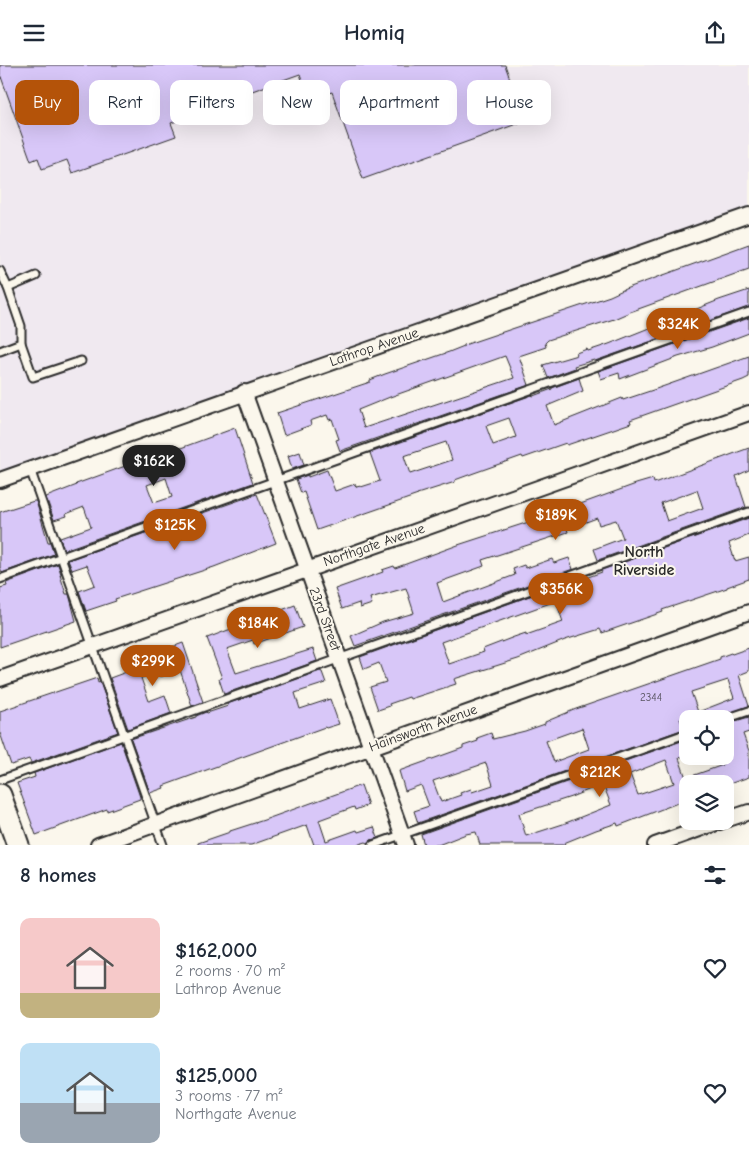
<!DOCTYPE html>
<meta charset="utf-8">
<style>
:root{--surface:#fff;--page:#f2f2f3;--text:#1f2937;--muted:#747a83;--accent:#b45309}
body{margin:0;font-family:"Comic Neue",sans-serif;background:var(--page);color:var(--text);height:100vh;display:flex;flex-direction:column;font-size:19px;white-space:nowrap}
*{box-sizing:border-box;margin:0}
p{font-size:16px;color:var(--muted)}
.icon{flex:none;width:28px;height:28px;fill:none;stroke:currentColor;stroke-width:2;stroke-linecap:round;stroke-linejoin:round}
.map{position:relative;height:780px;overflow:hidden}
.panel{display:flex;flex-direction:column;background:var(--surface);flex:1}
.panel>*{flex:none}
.top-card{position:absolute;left:15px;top:15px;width:720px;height:45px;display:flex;gap:10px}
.controls{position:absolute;left:679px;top:645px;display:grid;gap:10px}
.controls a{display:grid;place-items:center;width:55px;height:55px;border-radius:10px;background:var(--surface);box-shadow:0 5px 20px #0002;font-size:25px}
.price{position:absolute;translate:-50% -42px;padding:0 11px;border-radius:18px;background:var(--accent);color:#fff;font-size:16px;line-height:32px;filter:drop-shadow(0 1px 2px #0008)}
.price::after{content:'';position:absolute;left:50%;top:30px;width:15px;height:11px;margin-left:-8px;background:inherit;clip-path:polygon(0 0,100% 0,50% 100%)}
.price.current{background:#222;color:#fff}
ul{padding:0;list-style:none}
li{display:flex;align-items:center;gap:15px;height:125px;padding:0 20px}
li span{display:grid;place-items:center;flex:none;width:140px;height:100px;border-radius:10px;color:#555}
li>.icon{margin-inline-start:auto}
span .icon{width:60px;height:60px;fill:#fffc;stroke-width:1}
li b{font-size:21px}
h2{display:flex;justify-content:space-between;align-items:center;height:60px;padding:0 20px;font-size:21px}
.chip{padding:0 18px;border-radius:10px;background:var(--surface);box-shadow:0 5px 20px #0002;font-size:18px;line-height:45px}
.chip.current{background:var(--accent);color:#fff}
header{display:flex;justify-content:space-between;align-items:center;height:65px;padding:0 20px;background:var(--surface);font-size:22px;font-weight:700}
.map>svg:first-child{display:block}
</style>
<header><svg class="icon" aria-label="menu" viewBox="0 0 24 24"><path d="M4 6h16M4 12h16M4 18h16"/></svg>Homiq<svg class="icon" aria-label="share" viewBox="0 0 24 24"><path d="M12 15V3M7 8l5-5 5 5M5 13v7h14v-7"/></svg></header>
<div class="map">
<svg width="749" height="780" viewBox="0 0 749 780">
<rect width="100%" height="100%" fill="#fbf7ec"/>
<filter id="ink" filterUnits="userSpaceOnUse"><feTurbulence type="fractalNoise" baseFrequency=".02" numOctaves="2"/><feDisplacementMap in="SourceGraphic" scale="10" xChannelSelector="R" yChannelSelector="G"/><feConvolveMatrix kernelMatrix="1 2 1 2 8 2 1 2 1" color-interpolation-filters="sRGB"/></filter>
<g filter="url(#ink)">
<!-- built -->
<polygon fill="#f0e9f0" points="0,0 749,0 749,146 0,410"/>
<!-- building -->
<g fill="#d8c7f8" stroke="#2b2b2b" fill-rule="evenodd">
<polygon points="0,0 505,0 525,56 363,114 332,27 309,35 300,9 196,46 197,49 171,58 176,71 72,108 67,95 42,104 38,93 31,96 0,9"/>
<path d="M749,179V204L630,247L614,254L548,275L545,278L546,282L519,291L529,320L340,386L336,375L339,374L332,354L329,355L327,350L310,356L311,360L284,370L277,348L370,317V315L385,309L449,287L464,281V280L610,231L625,224ZM505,291L514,313L364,363L358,345L390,332Z"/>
<polygon points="749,225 749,242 595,296 594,295 574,301 575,303 548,313 543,300 577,290 576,288 587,284 588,286 609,279 719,235"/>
<polygon points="749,253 749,268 712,282 678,292 620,314 619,308 601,314 598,306"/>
<path d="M749,291V312L743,315L630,355L631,358L567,380L566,378L523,393L522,391L474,408L455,415V417L417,429L418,430L317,465L304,427L301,428L296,414L308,410V412L327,405L335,426L355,419L356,422L361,421V422L380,416L370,388L532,330L533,331L552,324V323L579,313L583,326L547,341L554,360L622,333L623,335L656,324ZM509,353L516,372L493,380L486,361ZM446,377L452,395L410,409L404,391Z"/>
<path d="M235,363L253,418L64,485L60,473L91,462L84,442L66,449L67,451L54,455L46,432L77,420L76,419L139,396L140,398ZM166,413L172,432L154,438L147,420Z"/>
<path d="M749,383V405L736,411L746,442L598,495L594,484L623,473L616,455L599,460L597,453L567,464L568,467L482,495L484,501L437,518L443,537L515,510L513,504L524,500L526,503L552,494L554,498L569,493L573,504L355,581L351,571L383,557L414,548L406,523L370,533L372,539L360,543L359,538L342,544L335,524L383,507L382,505L394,501L395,503L458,480L544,452L542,447L560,441L561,446L636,419L653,414L654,418ZM697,425L703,443L667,456L661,438Z"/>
<polygon points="300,387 304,400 292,404 288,391"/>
<polygon points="257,429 276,478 214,502 115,534 116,536 86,546 79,526 95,520 87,500 72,505 68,495"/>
<polygon points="34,436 36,436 48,477 50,477 54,489 2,508 0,502 0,447"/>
<path d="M749,453V470L729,478L735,496L749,492V514L727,522V523L662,545L663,547L602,568L600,564L565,575L518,594L454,614L456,619L410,634L409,632L389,639L390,641L378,645L370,622L386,617L379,598L364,604L360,592L577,514V516L602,507L601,505ZM556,536L563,557L526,570V568L514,572L483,584L484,587L449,599L441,577Z"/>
<polygon points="58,499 61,509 60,510 66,529 69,529 76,556 0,582 0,523 7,521 6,518"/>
<polygon points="295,540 303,562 254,579 253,575 227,584 236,608 313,584 317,596 224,629 219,614 222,613 207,573"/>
<polygon points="183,578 203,637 192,641 180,605 160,612 158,607 141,613 149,636 165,630 171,648 128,664 110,613 148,599 146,593 172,584 172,582"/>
<path d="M749,583V606L739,610L749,641L712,654H680L684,664L418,758L414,746L429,741L421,720L405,726L399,706L463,683V681L478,676L477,673L491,668L493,674L525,666L545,659V657L576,644L720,594V592L731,588L732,589ZM728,615L734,633L698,647L691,627ZM582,663L589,684L554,697L546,676ZM486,698L493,720L472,727L471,724L460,728L461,730L441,737L433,716Z"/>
<polygon points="320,606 322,607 326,618 295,628 300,644 330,634 339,659 326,663 325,662 212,703 163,721 164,723 150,728 131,674 196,652 196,651 206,647 207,648 228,641 227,639"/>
<polygon points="97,613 98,618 100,617 118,667 31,698 29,694 11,700 0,668 0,646"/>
<path d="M749,652V667L743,669L749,686V712L729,719H688V734L618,761L617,758L596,765L564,778L565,780H480L476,767L466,769L438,780H424L421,769L687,674L688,690L679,693L686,713L723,700L720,692L725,691V659ZM666,695L674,718L638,730L630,709ZM603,719L611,740L563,759L526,771L519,749L571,732Z"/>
<polygon points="121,677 140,732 140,734 107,746 107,744 36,770 17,718 35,712 34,708"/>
<polygon points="361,720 368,740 355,745 354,742 319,755 326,776 357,765 358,767 374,762 378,773 371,775 368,778 366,777 356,780 314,780 307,760 251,780 198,780 198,778 230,767 230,766 264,755"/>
</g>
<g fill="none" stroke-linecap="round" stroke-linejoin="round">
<defs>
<g id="service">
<polyline points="0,206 8,223 36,211"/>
<polyline points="8,223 21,261 21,278 33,312 81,296"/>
<polyline points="0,286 21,278"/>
<polyline points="30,404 163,780"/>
<polyline points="0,514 749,247"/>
<polyline points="725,654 749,646"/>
<polyline points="0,715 749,447"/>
<polyline points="373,780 688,668"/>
</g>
<g id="minor">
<polyline points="244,327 406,780"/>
<polyline points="0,415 749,150"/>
<polyline points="0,614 749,348"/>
<polyline points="725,755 749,747"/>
<polyline points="98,780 749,547"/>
<polyline points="655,780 722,756"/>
</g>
<polyline id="primary" points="0,730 18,780"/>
</defs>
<!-- service casing -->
<use href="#service" stroke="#2b2b2b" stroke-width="11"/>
<!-- minor casing -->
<use href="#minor" stroke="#2b2b2b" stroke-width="18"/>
<!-- primary casing -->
<use href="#primary" stroke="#2b2b2b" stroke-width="25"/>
<!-- service -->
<use href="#service" stroke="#fbf7ec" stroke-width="7"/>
<!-- minor -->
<use href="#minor" stroke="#fbf7ec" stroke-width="14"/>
<!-- primary -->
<use href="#primary" stroke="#fbf7ec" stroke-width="21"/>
</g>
</g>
<g text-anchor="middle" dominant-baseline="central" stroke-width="4" stroke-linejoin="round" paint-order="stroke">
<!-- number labels -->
<g font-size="11" fill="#56525e">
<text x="651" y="632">2344</text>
</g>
<!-- street labels -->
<g font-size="14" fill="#2b2b2b" stroke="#fbf7ec">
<text transform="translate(374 282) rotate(-19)">Lathrop Avenue</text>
<text transform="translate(374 480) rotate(-19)">Northgate Avenue</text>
<text transform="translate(325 554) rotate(70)">23rd Street</text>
<text transform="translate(423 663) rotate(-20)">Hainsworth Avenue</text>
</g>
<!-- quarter labels -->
<g font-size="16" font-weight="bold" fill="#2b2b2b" stroke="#fbf7ec">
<text x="644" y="487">North<tspan x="644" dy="18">Riverside</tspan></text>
</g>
</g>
</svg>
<div class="controls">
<a><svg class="icon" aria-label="locate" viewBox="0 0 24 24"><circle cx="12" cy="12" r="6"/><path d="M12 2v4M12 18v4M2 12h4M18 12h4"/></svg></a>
<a><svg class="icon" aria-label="layers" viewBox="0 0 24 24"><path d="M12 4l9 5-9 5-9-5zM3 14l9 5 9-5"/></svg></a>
</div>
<b class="price" style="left:678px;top:285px">$324K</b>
<b class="price current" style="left:154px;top:422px">$162K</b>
<b class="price" style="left:556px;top:476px">$189K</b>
<b class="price" style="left:175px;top:486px">$125K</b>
<b class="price" style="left:561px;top:550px">$356K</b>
<b class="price" style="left:258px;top:584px">$184K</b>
<b class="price" style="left:153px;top:622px">$299K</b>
<b class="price" style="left:600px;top:733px">$212K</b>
<div class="top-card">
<a class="chip current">Buy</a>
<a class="chip">Rent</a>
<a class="chip">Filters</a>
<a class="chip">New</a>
<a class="chip">Apartment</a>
<a class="chip">House</a>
</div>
</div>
<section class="panel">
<h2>8 homes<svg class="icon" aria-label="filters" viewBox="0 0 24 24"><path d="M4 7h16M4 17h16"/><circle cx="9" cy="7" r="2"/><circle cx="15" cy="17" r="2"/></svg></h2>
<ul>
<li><span style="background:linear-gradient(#f6c9c9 75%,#c2b280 0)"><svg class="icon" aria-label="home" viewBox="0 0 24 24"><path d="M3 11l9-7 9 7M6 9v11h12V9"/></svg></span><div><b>$162,000</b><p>2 rooms · 70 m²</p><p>Lathrop Avenue</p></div><svg class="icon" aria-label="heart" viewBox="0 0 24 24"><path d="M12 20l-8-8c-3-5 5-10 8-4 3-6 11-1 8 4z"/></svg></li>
<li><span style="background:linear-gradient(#bfe0f5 60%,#9aa5b1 0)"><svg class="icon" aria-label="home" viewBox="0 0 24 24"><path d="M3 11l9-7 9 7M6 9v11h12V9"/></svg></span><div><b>$125,000</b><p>3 rooms · 77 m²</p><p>Northgate Avenue</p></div><svg class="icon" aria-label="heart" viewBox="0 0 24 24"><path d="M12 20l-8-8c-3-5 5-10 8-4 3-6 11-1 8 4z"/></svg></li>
</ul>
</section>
